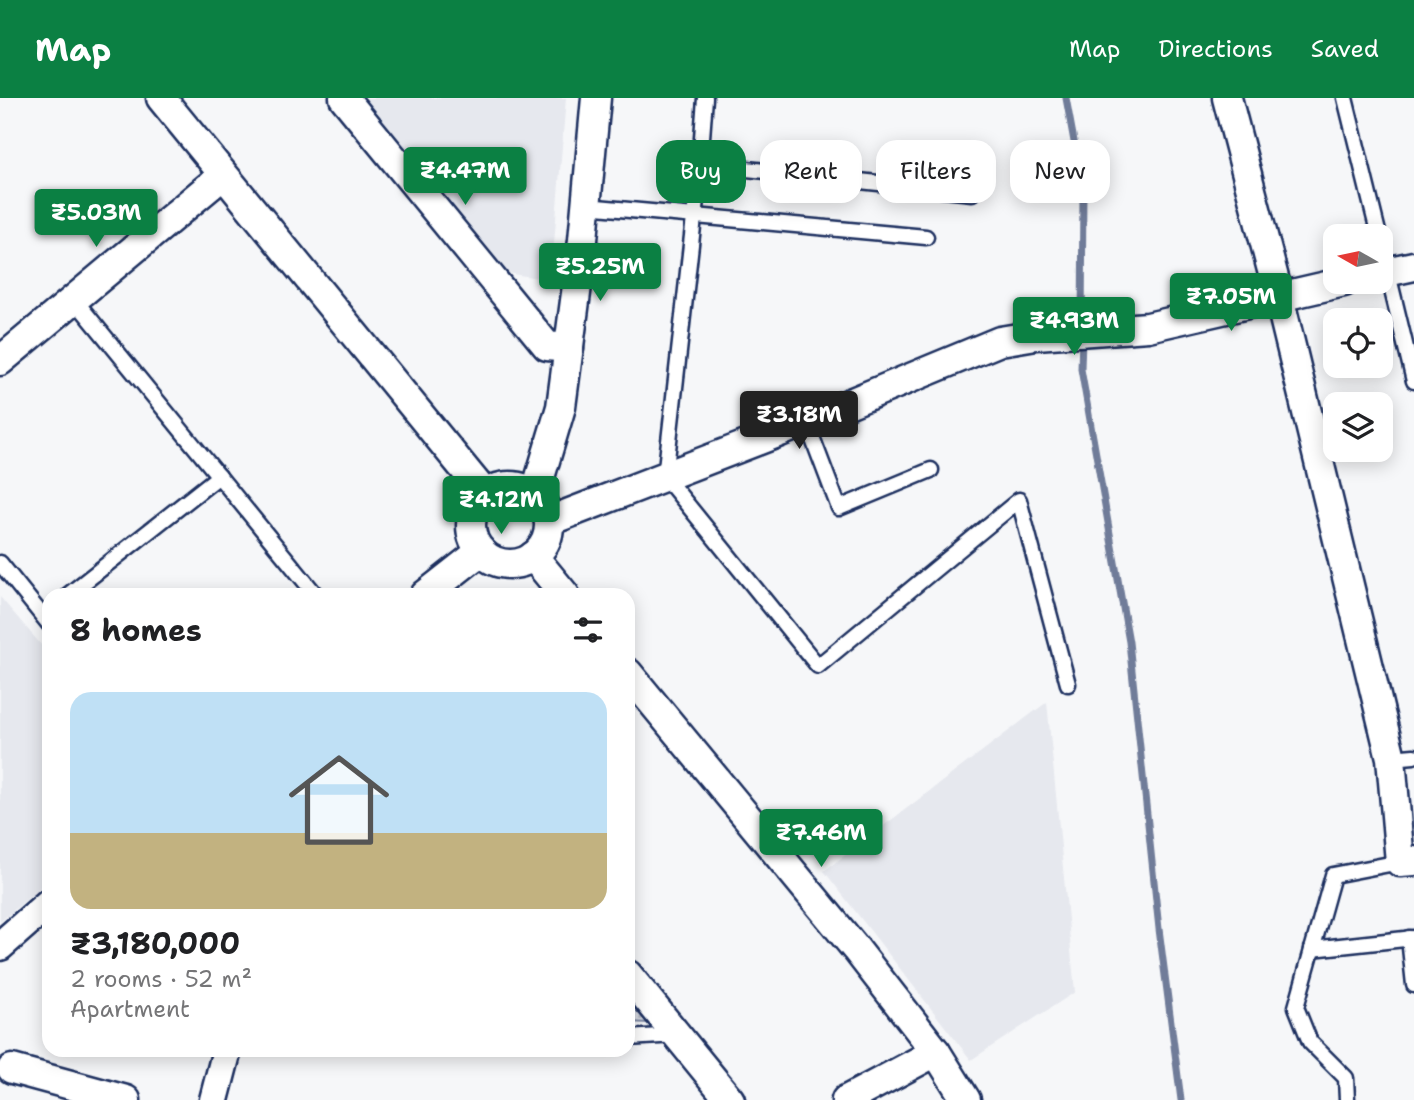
<!DOCTYPE html>
<meta charset="utf-8">
<style>
:root{--surface:#fff;--page:#f2f2f2;--text:#202124;--muted:#757577;--accent:#0b8043}
body{margin:0;font-family:"Shantell Sans",sans-serif;background:var(--page);color:var(--text);height:100vh;display:flex;flex-direction:column;font-size:26px;white-space:nowrap}
*{box-sizing:border-box;margin:0}
p{font-size:23px;color:var(--muted)}
.icon{flex:none;width:38px;height:38px;fill:none;stroke:currentColor;stroke-width:2;stroke-linecap:round;stroke-linejoin:round}
.map{position:relative;flex:1;overflow:hidden}
.sheet{position:absolute;left:42px;top:490px;width:593px;height:469px;display:flex;flex-direction:column;background:var(--surface);border-radius:21px;box-shadow:0 4px 18px #0003}
.sheet>*{flex:none}
.top-card{position:absolute;left:656px;top:42px;width:653px;height:63px;display:flex;gap:14px}
.needle{width:46px;rotate:279deg}
.buttons{position:absolute;left:1323px;top:126px;display:grid;gap:14px}
.buttons a{display:grid;place-items:center;width:70px;height:70px;border-radius:14px;background:var(--surface);box-shadow:0 4px 18px #0003;font-size:35px}
.price{position:absolute;translate:-50% -60px;padding:0 16px;border-radius:7px;background:var(--accent);color:#fff;font-size:23px;line-height:46px;filter:drop-shadow(0 2px 4px #0008)}
.price::after{content:'';position:absolute;left:50%;top:42px;width:21px;height:16px;margin-left:-10px;background:inherit;clip-path:polygon(0 0,100% 0,50% 100%)}
.price.current{background:#222;color:#fff}
ul{padding:0;list-style:none}
li{display:grid;align-content:center;gap:14px;height:371px;padding:0 28px}
li span{display:grid;place-items:center;height:217px;border-radius:21px;color:#555}
li>.icon{margin-inline-start:auto}
span .icon{width:126px;height:126px;fill:#fffc;stroke-width:1}
li b{font-size:30px}
h2{display:flex;justify-content:space-between;align-items:center;height:84px;padding:0 28px;font-size:30px}
.tag{padding:0 24px;border-radius:21px;background:var(--surface);box-shadow:0 4px 18px #0003;font-size:24px;line-height:63px}
.tag.current{background:var(--accent);color:#fff}
header{display:flex;align-items:center;gap:42px;box-sizing:border-box;height:98px;padding:0 35px;background:var(--accent);color:#fff}
header strong{font-size:33px}
nav{display:flex;gap:38px;margin-inline-start:auto;font-size:24px}
.map>svg:first-child{display:block}
</style>
<header>
<strong>Map</strong>
<nav><a>Map</a><a>Directions</a><a>Saved</a></nav>
</header>
<div class="map">
<svg width="1414" height="1002" viewBox="0 0 1414 1002">
<defs>
<pattern id="park-dots" width="8" height="8" patternUnits="userSpaceOnUse" patternTransform="scale(1.75)"><rect width="8" height="8" fill="#d6d9e2"/><path d="M2 2h.1M6 6h.1" fill="none" stroke="#b7bbc4" stroke-width="1.8" stroke-linecap="round"/></pattern>
</defs>
<rect width="100%" height="100%" fill="#f6f7f9"/>
<filter id="ink" filterUnits="userSpaceOnUse"><feTurbulence type="fractalNoise" baseFrequency=".0143" numOctaves="2"/><feDisplacementMap in="SourceGraphic" scale="14" xChannelSelector="R" yChannelSelector="G"/><feConvolveMatrix kernelMatrix="1 2 1 2 8 2 1 2 1" color-interpolation-filters="sRGB"/></filter>
<g filter="url(#ink)">
<!-- built -->
<g fill="#e6e8ee">
<polygon points="362,0 566,0 551,182 506,175"/>
<polygon points="0,499 49,556 49,782 0,824"/>
<polygon points="1047,604 1075,894 971,962 824,773"/>
</g>
<!-- park -->
<polygon fill="url(#park-dots)" stroke="#7884a0" stroke-width="2" points="628,903 648,925 628,924"/>
<g fill="none" stroke-linecap="round" stroke-linejoin="round">
<!-- stream -->
<g stroke="#707c99" stroke-width="7">
<polyline points="1066,0 1083,92 1082,228"/>
<polyline points="1082,240 1081,271 1129,544 1159,831 1181,1002"/>
</g>
<defs>
<g id="lane">
<polyline points="705,0 700,66 665,379 818,568 1019,402 1068,586"/>
<polyline points="1345,0 1379,138"/>
<polyline points="700,66 972,95"/>
<polyline points="586,108 926,139"/>
<polyline points="1381,147 1414,283"/>
<polyline points="74,201 316,497"/>
<polyline points="806,323 839,410 931,372"/>
<polyline points="0,465 49,526"/>
<polyline points="68,497 219,378"/>
<polyline points="1391,660 1414,658"/>
<polyline points="1409,840 1414,887"/>
<polyline points="1312,851 1414,840"/>
<polyline points="628,940 677,937"/>
<polyline points="1347,1002 1346,980 1310,944 1296,909 1333,777 1400,764"/>
</g>
<g id="street">
<polyline points="161,0 485,396"/>
<polyline points="344,0 547,248 569,250"/>
<polyline points="1227,0 1279,199 1391,660 1400,764 1414,763"/>
<polyline points="1381,175 1414,168"/>
<polyline points="0,263 223,77"/>
<circle cx="510" cy="427" r="39"/>
<polyline points="535,396 561,309 583,142 596,0"/>
<polyline points="549,423 780,334 1000,243 1036,237 1148,229 1344,184"/>
<polyline points="533,458 565,497"/>
<polyline points="425,497 481,453"/>
<polyline points="628,575 856,851 936,954 966,1002"/>
<polyline points="0,848 49,805"/>
<polyline points="628,877 730,1002"/>
<polyline points="12,971 126,1002"/>
<polyline points="214,1002 227,952"/>
<polyline points="846,1002 936,954"/>
</g>
</defs>
<!-- lane casing -->
<use href="#lane" stroke="#1b2f5e" stroke-width="19"/>
<!-- street casing -->
<use href="#street" stroke="#1b2f5e" stroke-width="33"/>
<!-- lane -->
<use href="#lane" stroke="#fff" stroke-width="14"/>
<!-- street -->
<use href="#street" stroke="#fff" stroke-width="28"/>
</g>
</g>
</svg>
<div class="buttons">
<a><svg class="needle" viewBox="-14 -14 28 28"><path d="M0-13l5 13h-10z" fill="#e53935"/><path d="M0 13l5-13h-10z" fill="#757577"/></svg></a>
<a><svg class="icon" aria-label="locate" viewBox="0 0 24 24"><circle cx="12" cy="12" r="6"/><path d="M12 2v4M12 18v4M2 12h4M18 12h4"/></svg></a>
<a><svg class="icon" aria-label="layers" viewBox="0 0 24 24"><path d="M12 4l9 5-9 5-9-5zM3 14l9 5 9-5"/></svg></a>
</div>
<b class="price" style="left:465px;top:109px">₹4.47M</b>
<b class="price" style="left:96px;top:151px">₹5.03M</b>
<b class="price" style="left:600px;top:205px">₹5.25M</b>
<b class="price" style="left:1231px;top:235px">₹7.05M</b>
<b class="price" style="left:1074px;top:259px">₹4.93M</b>
<b class="price current" style="left:799px;top:353px">₹3.18M</b>
<b class="price" style="left:501px;top:438px">₹4.12M</b>
<b class="price" style="left:821px;top:771px">₹7.46M</b>
<div class="top-card">
<a class="tag current">Buy</a>
<a class="tag">Rent</a>
<a class="tag">Filters</a>
<a class="tag">New</a>
</div>
<section class="sheet">
<h2>8 homes<svg class="icon" aria-label="filters" viewBox="0 0 24 24"><path d="M4 7h16M4 17h16"/><circle cx="9" cy="7" r="2"/><circle cx="15" cy="17" r="2"/></svg></h2>
<ul>
<li><span style="background:linear-gradient(#bfe0f5 65%,#c2b280 0)"><svg class="icon" aria-label="home" viewBox="0 0 24 24"><path d="M3 11l9-7 9 7M6 9v11h12V9"/></svg></span><div><b>₹3,180,000</b><p>2 rooms · 52 m²</p><p>Apartment</p></div></li>
</ul>
</section>
</div>
